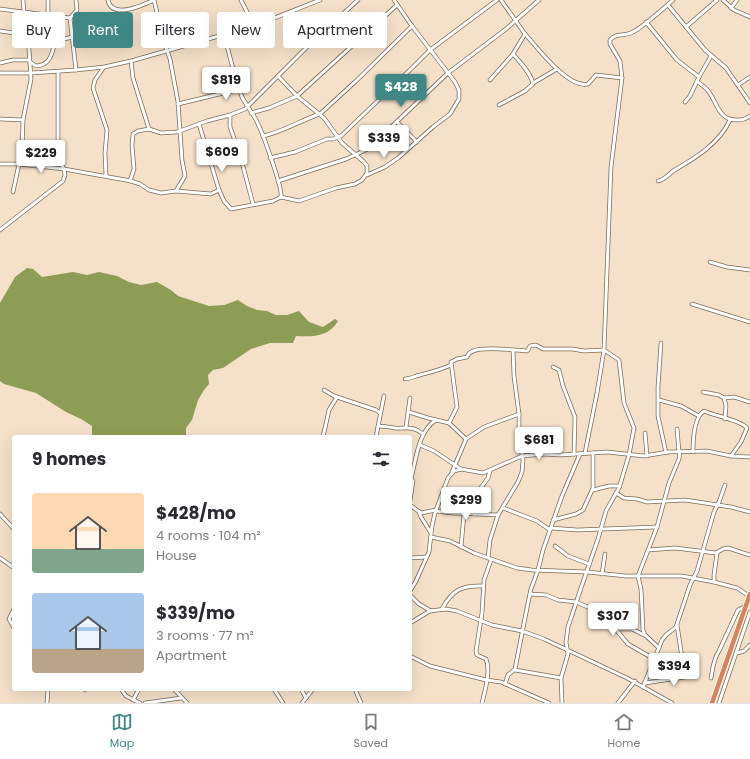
<!DOCTYPE html>
<meta charset="utf-8">
<style>
:root{--surface:#fff;--page:#f7f7f7;--text:#2b2b33;--muted:#7c7c81;--line:#e1e1e2;--accent:#408885}
body{margin:0;font-family:Poppins,sans-serif;background:var(--page);color:var(--text);height:100vh;display:flex;flex-direction:column;font-size:15px;white-space:nowrap}
*{box-sizing:border-box;margin:0}
p{font-size:13px;color:var(--muted)}
.icon{flex:none;width:22px;height:22px;fill:none;stroke:currentColor;stroke-width:2;stroke-linecap:round;stroke-linejoin:round}
.map{position:relative;flex:1;overflow:hidden}
.sheet{position:absolute;left:12px;top:435px;width:400px;height:256px;display:flex;flex-direction:column;background:var(--surface);border-radius:4px;box-shadow:0 4px 16px #0002}
.sheet>*{flex:none}
.banner{position:absolute;left:12px;top:12px;width:400px;height:36px;display:flex;gap:8px}
.price{position:absolute;translate:-50% -34px;padding:0 9px;border-radius:4px;background:#fff;color:#222;font-size:13px;line-height:26px;filter:drop-shadow(0 1px 2px #0008)}
.price::after{content:'';position:absolute;left:50%;top:24px;width:12px;height:9px;margin-left:-6px;background:inherit;clip-path:polygon(0 0,100% 0,50% 100%)}
.price.active{background:var(--accent);color:#fff}
ul{padding:0;list-style:none}
li{display:flex;align-items:center;gap:12px;height:100px;padding:0 20px}
li span{display:grid;place-items:center;flex:none;width:112px;height:80px;border-radius:4px;color:#555}
li>.icon{margin-inline-start:auto}
span .icon{width:48px;height:48px;fill:#fffc;stroke-width:1}
li b{font-size:17px}
h2{display:flex;justify-content:space-between;align-items:center;height:48px;padding:0 20px;font-size:17px}
.chip{padding:0 14px;border-radius:4px;background:var(--surface);box-shadow:0 4px 16px #0002;font-size:14px;line-height:36px}
.chip.active{background:var(--accent);color:#fff}
.tab-bar{display:flex;justify-content:space-around;align-items:center;height:56px;border-top:1px solid var(--line);background:var(--surface);font-size:11px;color:var(--muted)}
.tab-bar a{display:grid;justify-items:center;gap:2px}
.tab-bar .active{color:var(--accent)}
.map>svg:first-child{display:block}
</style>
<div class="map">
<svg width="750" height="703" viewBox="0 0 750 703">
<rect width="100%" height="100%" fill="#f5e1ca"/>
<!-- water -->
<path fill="#8e9d55" d="M27,268L33,269L42,277L73,272L87,275L99,272L117,276L129,282L141,285L157,282L171,290L178,296L209,306L224,305L238,300L247,306L257,310L267,311L276,315H287L299,311L309,322L323,327L335,319L338,321C329,337 312,337 296,336L293,343H270L251,349L223,368L213,370L208,375L209,384L204,390L198,400L192,420L186,428V437H92V426L81,419L66,412L36,393L4,384L0,381V303L15,277Z"/>
<g fill="none" stroke-linecap="round" stroke-linejoin="round">
<defs>
<g id="minor">
<polyline points="23,0 24,12"/>
<polyline points="48,0 48,14"/>
<path d="M108,0C112,20 143,5 154,0"/>
<polyline points="154,0 164,42 170,59 178,102 182,160 185,176 176,191"/>
<polyline points="241,0 254,26"/>
<polyline points="723,0 734,10 750,17"/>
<polyline points="668,5 705,50 726,68 750,103"/>
<polyline points="731,8 737,0"/>
<polyline points="0,9 70,18 76,70"/>
<polyline points="70,18 77,10 76,0"/>
<polyline points="646,22 677,60 699,77"/>
<polyline points="686,27 717,0"/>
<polyline points="0,31 28,35"/>
<path d="M525,34C537,47 568,89 588,84L596,75L622,78"/>
<path d="M224,35C230,55 234,77 242,97C247,107 254,114 258,124C263,134 283,189 281,197"/>
<polyline points="131,61 133,78 149,129 161,133 177,132 207,121 230,115 245,109 309,45 358,0"/>
<path d="M30,62L36,66C51,65 52,53 55,42L59,40L73,37"/>
<polyline points="0,63 13,60 29,60"/>
<polyline points="104,67 95,80 93,88 107,130 105,153 106,176"/>
<polyline points="58,72 58,157 59,161 64,169 131,181 140,184 149,190 161,193 176,191 211,194 219,190"/>
<polyline points="0,73 31,73 76,70 104,67 131,61 254,26 320,0"/>
<polyline points="490,80 513,54 525,34 501,0"/>
<path d="M697,81C701,85 706,87 709,92C718,105 719,121 739,120C744,120 746,119 750,116"/>
<polyline points="533,83 557,69"/>
<polyline points="738,85 750,77"/>
<polyline points="685,102 690,96 699,77 711,56"/>
<polyline points="178,104 240,89"/>
<path d="M499,105L525,91L533,84C531,73 520,62 513,54"/>
<polyline points="251,113 269,108 297,96 397,5"/>
<polyline points="230,115 230,127 240,155 253,204"/>
<polyline points="0,119 23,120"/>
<polyline points="397,122 417,142"/>
<polyline points="199,124 219,190 224,201 231,209 273,201 281,197 299,201 336,188 355,184 362,180 367,173 367,166 364,162 342,143 324,118 297,96 278,76"/>
<path d="M263,136C283,132 301,120 320,114L356,81L412,26"/>
<polyline points="270,158 295,152 327,139 333,139 341,136 413,67 430,50 497,0"/>
<polyline points="0,164 19,164 64,169 65,175 63,181 0,230"/>
<polyline points="367,175 385,167 398,158 433,127 450,114 459,99 459,90 455,82 412,26 394,0"/>
<polyline points="130,181 134,169 132,145 133,134 138,131 149,129"/>
<polyline points="278,181 346,159 368,149 448,73 506,29 539,0"/>
<path d="M658,181C664,180 668,175 673,171C695,158 719,144 730,120"/>
<polyline points="13,192 22,150 23,120 31,79 28,35 29,12"/>
<polyline points="710,262 727,267 750,270"/>
<polyline points="692,304 750,322"/>
<polyline points="661,343 658,387 658,416 666,453"/>
<polyline points="553,367 559,370 563,386 575,417 574,454"/>
<path d="M405,379C411,379 414,376 420,375C431,372 440,370 451,365"/>
<polyline points="324,390 334,396 376,410 380,413"/>
<polyline points="703,392 719,395 724,398 726,406 725,419"/>
<polyline points="724,398 734,397 750,402"/>
<polyline points="659,400 681,406 699,416"/>
<polyline points="409,412 428,418 449,423 466,439"/>
<path d="M449,423L457,407L451,362L457,359L467,357C468,354 470,352 473,351C484,346 514,350 527,351L528,350L530,346L536,345L543,349H572L584,351L604,350L619,360L624,403L634,428L629,455L619,488L606,511L598,539L581,588L568,627L566,642L568,654L561,678L562,703"/>
<path d="M378,426C383,426 389,427 395,428C407,429 412,425 423,434"/>
<polyline points="406,427 410,398"/>
<polyline points="677,429 679,452"/>
<polyline points="645,433 647,456"/>
<polyline points="323,437 329,410 337,397"/>
<polyline points="376,437 384,396"/>
<polyline points="420,445 434,451 461,469"/>
<path d="M693,452C693,441 694,417 704,411C715,416 740,420 747,428L741,442L731,456"/>
<path d="M585,453L597,393L604,350L611,167L622,78L620,61L610,44V40C615,33 624,36 631,33C642,28 663,9 673,0"/>
<polyline points="452,472 466,439 484,427 519,414"/>
<polyline points="410,478 413,481 410,501"/>
<path d="M411,479C416,460 418,431 436,420"/>
<polyline points="593,490 609,486 620,486"/>
<polyline points="616,493 624,498 637,499 647,502 685,500 731,507 750,512"/>
<polyline points="410,505 421,513 436,510"/>
<polyline points="503,508 537,521 550,530"/>
<polyline points="436,511 452,513 498,515"/>
<polyline points="419,512 421,517 431,533"/>
<polyline points="0,514 14,529"/>
<polyline points="475,514 480,502 480,489 488,478 490,471"/>
<polyline points="553,520 576,514 583,510 593,488 593,453"/>
<polyline points="551,528 577,530 657,527"/>
<polyline points="431,537 450,541 474,553 517,568 532,570 587,572 626,576 682,576 714,582 737,588 749,596"/>
<polyline points="555,546 568,556 589,564"/>
<polyline points="461,547 464,514"/>
<polyline points="648,550 675,548 716,553 723,549 728,548 750,555"/>
<polyline points="0,558 14,568"/>
<polyline points="410,558 426,557"/>
<polyline points="488,558 490,540 498,515 518,482 522,472 523,460 519,436 519,414 514,376 513,350"/>
<polyline points="602,574 605,554"/>
<polyline points="714,582 714,575 717,553"/>
<polyline points="410,591 416,581 429,552 432,526 435,513 448,478 454,471 461,469 483,473 522,456 544,454 560,455 607,452 644,456 668,452 707,451 731,456 750,457"/>
<polyline points="530,594 546,595 558,600 576,602 590,608 613,626 628,644 654,659"/>
<polyline points="410,595 419,604 431,611"/>
<polyline points="14,609 9,619 14,628"/>
<path d="M442,609C452,590 462,585 483,586"/>
<polyline points="410,623 430,611 446,609 457,611 492,625 522,631 544,639 627,678 672,703"/>
<polyline points="677,625 683,664"/>
<polyline points="615,629 632,629 644,635"/>
<polyline points="659,648 645,635 643,630 641,589 638,576 657,527 669,483 679,459 680,451"/>
<polyline points="737,653 744,651 750,645"/>
<polyline points="410,656 430,666 486,680 501,682 549,703"/>
<polyline points="515,670 561,678"/>
<path d="M711,678C713,668 713,660 719,651L738,610L746,606"/>
<polyline points="645,683 685,677 697,672"/>
<polyline points="505,684 508,675 515,669 527,608 531,589 538,570 543,550 562,496 580,454"/>
<polyline points="643,687 662,640 666,635 676,627 690,585 697,571 714,512 719,502 725,485"/>
<polyline points="121,689 126,696 140,703"/>
<polyline points="174,689 187,703"/>
<polyline points="274,689 283,703"/>
<polyline points="301,689 306,698"/>
<polyline points="355,689 361,703"/>
<polyline points="85,690 85,689"/>
<polyline points="133,700 139,689"/>
<polyline points="47,703 48,689"/>
<polyline points="145,703 181,698"/>
<polyline points="302,703 313,689"/>
<path d="M482,703C485,691 491,670 486,659L477,655L476,651L482,613L484,580L491,560"/>
<polyline points="618,703 635,681"/>
<polyline points="719,703 750,612"/>
</g>
<polyline id="highway" points="712,703 750,594"/>
</defs>
<!-- minor casing -->
<use href="#minor" stroke="#7c6a55" stroke-width="4.5"/>
<!-- highway casing -->
<use href="#highway" stroke="#fff" stroke-width="6"/>
<!-- minor -->
<use href="#minor" stroke="#fff" stroke-width="3"/>
<!-- highway -->
<use href="#highway" stroke="#d4845e" stroke-width="4.5"/>
</g>
</svg>
<b class="price" style="left:226px;top:101px">$819</b>
<b class="price active" style="left:401px;top:108px">$428</b>
<b class="price" style="left:384px;top:159px">$339</b>
<b class="price" style="left:222px;top:173px">$609</b>
<b class="price" style="left:41px;top:174px">$229</b>
<b class="price" style="left:539px;top:461px">$681</b>
<b class="price" style="left:466px;top:521px">$299</b>
<b class="price" style="left:613px;top:637px">$307</b>
<b class="price" style="left:674px;top:687px">$394</b>
<div class="banner">
<a class="chip">Buy</a>
<a class="chip active">Rent</a>
<a class="chip">Filters</a>
<a class="chip">New</a>
<a class="chip">Apartment</a>
</div>
<section class="sheet">
<h2>9 homes<svg class="icon" aria-label="filters" viewBox="0 0 24 24"><path d="M4 7h16M4 17h16"/><circle cx="9" cy="7" r="2"/><circle cx="15" cy="17" r="2"/></svg></h2>
<ul>
<li><span style="background:linear-gradient(#ffd9b3 70%,#7fa58c 0)"><svg class="icon" aria-label="home" viewBox="0 0 24 24"><path d="M3 11l9-7 9 7M6 9v11h12V9"/></svg></span><div><b>$428/mo</b><p>4 rooms · 104 m²</p><p>House</p></div></li>
<li><span style="background:linear-gradient(#a9c7e8 70%,#b9a48a 0)"><svg class="icon" aria-label="home" viewBox="0 0 24 24"><path d="M3 11l9-7 9 7M6 9v11h12V9"/></svg></span><div><b>$339/mo</b><p>3 rooms · 77 m²</p><p>Apartment</p></div></li>
</ul>
</section>
</div>
<nav class="tab-bar">
<a class="active"><svg class="icon" aria-label="map" viewBox="0 0 24 24"><path d="M3 6l6-2 6 2 6-2v14l-6 2-6-2-6 2zM9 4v14M15 6v14"/></svg>Map</a>
<a><svg class="icon" aria-label="saved" viewBox="0 0 24 24"><path d="M7 4h10v16l-5-4-5 4z"/></svg>Saved</a>
<a><svg class="icon" aria-label="home" viewBox="0 0 24 24"><path d="M3 11l9-7 9 7M6 9v11h12V9"/></svg>Home</a>
</nav>
